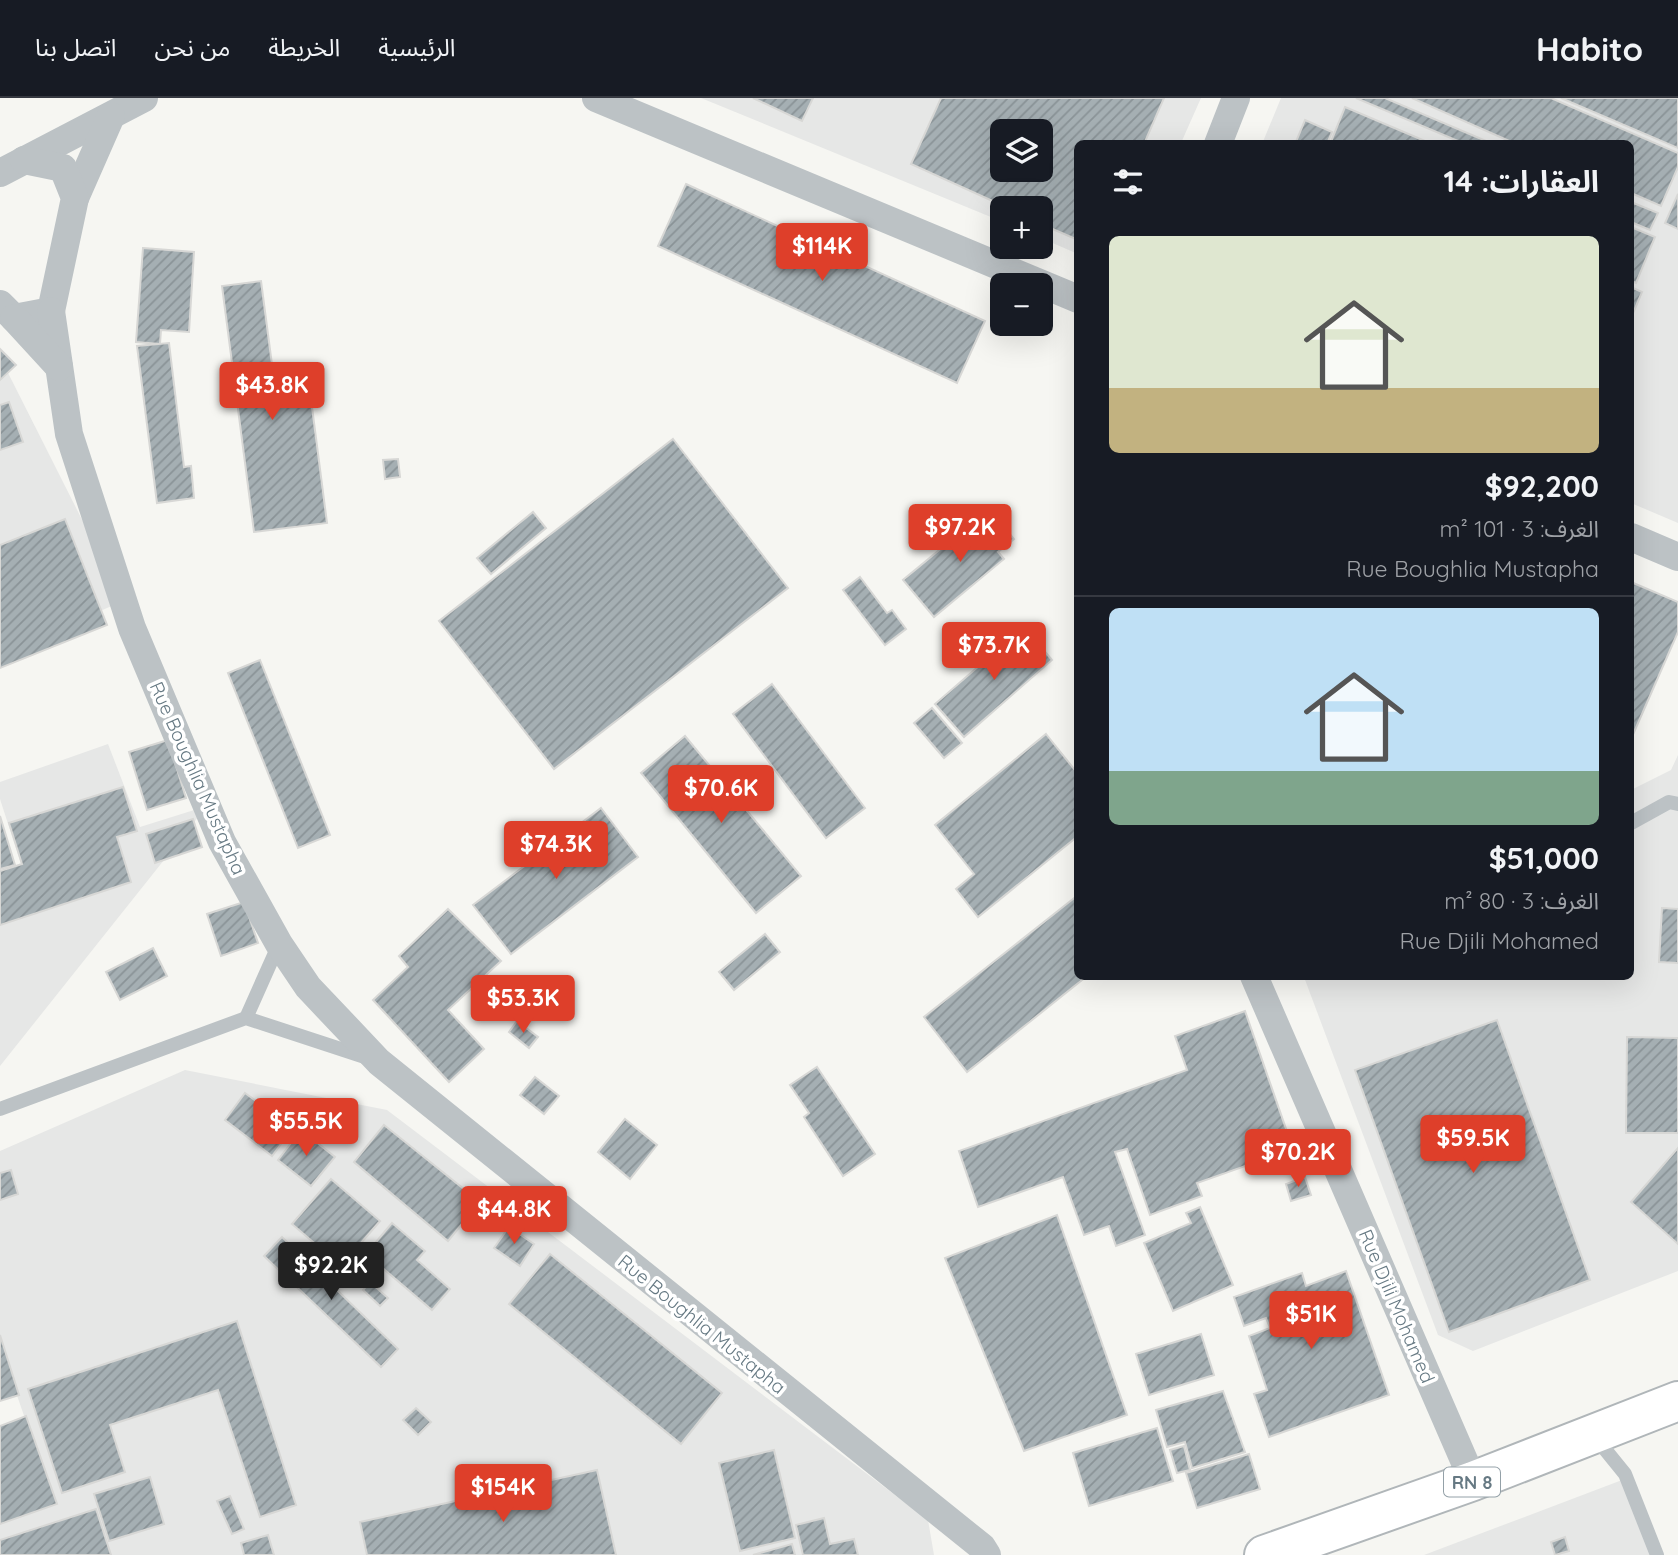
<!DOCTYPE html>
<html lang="ar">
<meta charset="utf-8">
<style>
:root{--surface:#171b24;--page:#242831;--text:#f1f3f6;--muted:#9ea1a6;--line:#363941;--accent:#de3f2a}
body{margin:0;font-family:Quicksand,"Noto Sans Arabic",sans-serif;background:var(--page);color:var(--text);direction:rtl;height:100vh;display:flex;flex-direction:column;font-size:26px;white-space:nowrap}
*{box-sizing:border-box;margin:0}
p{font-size:23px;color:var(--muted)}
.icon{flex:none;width:38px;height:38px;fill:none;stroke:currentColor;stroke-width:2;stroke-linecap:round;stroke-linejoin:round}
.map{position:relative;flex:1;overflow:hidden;direction:ltr}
.panel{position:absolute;left:1074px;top:42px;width:560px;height:840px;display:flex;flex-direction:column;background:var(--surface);border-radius:10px;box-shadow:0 7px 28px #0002;direction:rtl}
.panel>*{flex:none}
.fabs{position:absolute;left:990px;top:21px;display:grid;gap:14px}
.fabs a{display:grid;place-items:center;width:63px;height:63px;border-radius:10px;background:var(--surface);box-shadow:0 7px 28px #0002;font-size:35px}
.price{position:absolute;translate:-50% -60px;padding:0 16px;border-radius:7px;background:var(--accent);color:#fff;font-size:23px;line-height:46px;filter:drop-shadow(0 2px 4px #0008)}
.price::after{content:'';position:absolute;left:50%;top:42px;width:21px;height:16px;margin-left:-10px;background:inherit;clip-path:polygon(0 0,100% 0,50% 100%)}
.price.current{background:#222;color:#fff}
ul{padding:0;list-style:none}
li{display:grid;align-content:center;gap:14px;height:371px;padding:0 35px}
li+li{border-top:2px solid var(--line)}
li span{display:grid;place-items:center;height:217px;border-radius:10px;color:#555}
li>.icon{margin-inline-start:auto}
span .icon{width:126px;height:126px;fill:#fffc;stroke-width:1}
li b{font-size:30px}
h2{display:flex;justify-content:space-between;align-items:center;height:84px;padding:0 35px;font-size:30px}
header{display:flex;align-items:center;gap:42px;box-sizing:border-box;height:98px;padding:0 35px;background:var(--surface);border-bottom:2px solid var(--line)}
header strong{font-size:33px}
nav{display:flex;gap:38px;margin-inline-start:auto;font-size:24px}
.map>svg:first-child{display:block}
</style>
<header>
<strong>Habito</strong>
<nav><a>الرئيسية</a><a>الخريطة</a><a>من نحن</a><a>اتصل بنا</a></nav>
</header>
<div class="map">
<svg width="1678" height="1457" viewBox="0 0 1678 1457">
<defs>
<pattern id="building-hatch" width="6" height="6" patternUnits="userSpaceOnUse" patternTransform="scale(1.75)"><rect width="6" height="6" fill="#a5afb3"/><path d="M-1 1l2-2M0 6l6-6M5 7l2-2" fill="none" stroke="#8a9397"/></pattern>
</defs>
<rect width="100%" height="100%" fill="#f6f6f2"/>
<!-- built -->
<g fill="#e6e7e6" fill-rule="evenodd">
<path d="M701,0H1201L1181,45L1078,46V156L1041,140V110H1003V124ZM1003,33H1041V72H1003Z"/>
<polygon points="1281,0 1678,0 1678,425 1631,405 1631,46 1262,46"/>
<polygon points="0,259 123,503 0,557"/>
<polygon points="108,646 140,729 207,708 0,968 0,773 21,766 0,701 0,684"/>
<polygon points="1678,657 1678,1173 1473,1253 1438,1237 1304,879 1631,878 1631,692 1671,672"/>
<polygon points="185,972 387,1012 928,1422 934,1457 0,1457 0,1385 42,1370 0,1248 0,1053"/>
<polygon points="1630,1379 1656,1457 1424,1457"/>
</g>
<!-- building -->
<g fill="url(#building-hatch)" stroke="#d7d7d5" stroke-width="2" fill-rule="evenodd">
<polygon points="753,0 813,0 802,23"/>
<path d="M941,0H1164L1144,46H1078V142L1041,126V110H1008L911,66ZM1003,33H1041V72H1003Z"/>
<polygon points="1356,0 1385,0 1493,46 1465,46"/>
<polygon points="1412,0 1551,0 1678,55 1678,69 1661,108 1631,95 1631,46 1516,46"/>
<polygon points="1561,0 1678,0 1678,50"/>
<polygon points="1345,9 1432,46 1330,46"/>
<polygon points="1305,22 1332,34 1327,46 1295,46"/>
<polygon points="686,86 985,223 957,285 658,148"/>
<polygon points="1678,96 1678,131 1665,125"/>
<polygon points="1631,104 1658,115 1650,132 1631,124"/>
<polygon points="1631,129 1655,139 1636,185 1631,183"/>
<polygon points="143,150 194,154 189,234 161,232 160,246 136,244"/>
<polygon points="261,183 274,282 308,278 327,425 254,434 222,188"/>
<polygon points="1631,189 1642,194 1631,220"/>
<polygon points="169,245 184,369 191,368 194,400 157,405 137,248"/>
<polygon points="0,251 16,267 0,282"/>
<polygon points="9,304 23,344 0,352 0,307"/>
<polygon points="673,341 788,490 554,671 439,523"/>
<polygon points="398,361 400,379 385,381 383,362"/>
<polygon points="989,411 1014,441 998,454 1004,461 934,519 903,482"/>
<polygon points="533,414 546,430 491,476 477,460"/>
<polygon points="65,421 107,527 0,570 0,447"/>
<polygon points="860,479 887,515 892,512 906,531 885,547 843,492"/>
<polygon points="1631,484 1678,504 1678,534 1631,641"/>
<polygon points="1024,529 1052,562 964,639 935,606"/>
<polygon points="260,562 330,737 298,750 228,575"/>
<polygon points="772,586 865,710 826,740 733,616"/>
<polygon points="932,610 962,645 944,660 914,625"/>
<polygon points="1046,636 1078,676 1078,738 978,819 956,791 974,776 935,727"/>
<polygon points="685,638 801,778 756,815 641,675"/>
<polygon points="168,642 186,700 147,712 129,654"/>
<polygon points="123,689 137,733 117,739 131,784 0,827 0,773 22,766 9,725"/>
<polygon points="601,710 638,759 511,856 473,807"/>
<polygon points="0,718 15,767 0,771"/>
<polygon points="193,721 202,749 155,765 146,736"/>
<polygon points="1078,797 1078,878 1087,878 967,974 924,919"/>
<polygon points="244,804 258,845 221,858 207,816"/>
<polygon points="1662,810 1678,811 1678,865 1659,864"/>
<polygon points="448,811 501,863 448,912 484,951 449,984 373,902 408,869 399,858"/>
<polygon points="765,836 780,854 734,892 719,874"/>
<polygon points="153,850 167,878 120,902 106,874"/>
<polygon points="1245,913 1293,1051 1197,1085 1202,1098 1150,1117 1127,1051 1115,1054 1145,1137 1116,1148 1109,1128 1084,1137 1063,1079 978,1109 959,1053 1187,972 1175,938"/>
<polygon points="1497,922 1590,1182 1449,1234 1355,972"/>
<polygon points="517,923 538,939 529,950 509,934"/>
<polygon points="1627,939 1678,940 1678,1035 1626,1035"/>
<polygon points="817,969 875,1056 843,1078 804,1019 809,1015 790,987"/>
<polygon points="535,979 559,998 544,1016 520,997"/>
<polygon points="245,995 293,1030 272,1058 225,1022"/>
<polygon points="625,1021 657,1047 630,1081 598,1054"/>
<polygon points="384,1027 480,1104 448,1143 354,1064"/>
<polygon points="301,1032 335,1059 311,1088 278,1062"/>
<polygon points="1678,1050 1678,1146 1631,1104"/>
<polygon points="11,1072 18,1096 0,1102 0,1075"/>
<polygon points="1305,1079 1311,1097 1291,1103 1286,1086"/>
<polygon points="331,1081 380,1123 341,1168 292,1126"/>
<polygon points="1200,1109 1233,1187 1173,1213 1144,1145 1191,1125 1186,1115"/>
<polygon points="1057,1117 1127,1317 1024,1353 945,1160"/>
<polygon points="392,1125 425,1153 417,1162 450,1191 432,1212 366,1156"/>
<polygon points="509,1129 534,1146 520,1168 494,1150"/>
<polygon points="282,1139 398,1251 381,1269 264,1158"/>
<polygon points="550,1156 722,1295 681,1346 509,1206"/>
<polygon points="1346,1173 1389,1297 1269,1339 1254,1296 1267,1292 1249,1238 1270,1230 1266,1220 1244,1228 1234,1199 1302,1175 1306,1188"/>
<polygon points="370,1184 388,1200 380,1208 363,1192"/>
<polygon points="237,1223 296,1407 260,1419 218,1292 110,1327 125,1374 62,1395 28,1291"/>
<polygon points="1201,1236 1214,1277 1149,1297 1136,1256"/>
<polygon points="0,1237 19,1297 0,1303"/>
<polygon points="1223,1293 1245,1354 1192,1370 1185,1344 1167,1349 1156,1312"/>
<polygon points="416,1310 431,1324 418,1337 403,1322"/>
<polygon points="26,1318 57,1406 0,1426 0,1328"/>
<polygon points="1157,1330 1173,1383 1089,1408 1073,1355"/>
<polygon points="1184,1348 1190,1372 1177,1375 1170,1352"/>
<polygon points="774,1352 795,1440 740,1453 719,1365"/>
<polygon points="1249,1356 1260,1391 1197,1410 1186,1375"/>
<polygon points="597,1372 616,1457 367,1457 360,1424"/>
<polygon points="150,1379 164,1426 109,1443 94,1396"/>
<polygon points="230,1398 244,1431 232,1436 217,1403"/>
<polygon points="96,1411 111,1457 0,1457 0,1442"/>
<polygon points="824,1420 830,1446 854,1441 858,1457 803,1457 796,1427"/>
<polygon points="268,1437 274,1457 244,1457 241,1445"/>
<polygon points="1565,1439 1569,1453 1555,1457 1551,1444"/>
<polygon points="792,1446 795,1457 753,1457"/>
</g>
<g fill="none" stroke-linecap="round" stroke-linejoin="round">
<defs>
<polyline id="primary" points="1264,1457 1473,1383 1678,1303"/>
</defs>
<!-- primary casing -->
<use href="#primary" stroke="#b0b6b9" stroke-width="42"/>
<!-- lane -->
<g stroke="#bcc2c5" stroke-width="14">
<polyline points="1631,725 1669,704 1678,706"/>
<polyline points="246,920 279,846"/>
<polyline points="0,1011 246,920 368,960"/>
<polyline points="1595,1339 1625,1376 1657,1457"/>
</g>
<!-- street -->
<g stroke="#bcc2c5" stroke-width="28">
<polyline points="596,0 1078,201"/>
<polyline points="1218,46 1236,0"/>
<polyline points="0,75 144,0"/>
<polyline points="75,100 111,18"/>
<polyline points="0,206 14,220 51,213 75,100 63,70 24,62"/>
<polyline points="51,213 69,336 132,530 222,744 279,846 308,889 379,964 982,1449 987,1457"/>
<polyline points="14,220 59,269"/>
<polyline points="1631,439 1678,459"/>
<polyline points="1254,878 1473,1383"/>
</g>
<!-- primary -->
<use href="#primary" stroke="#fff" stroke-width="38"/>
</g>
<g text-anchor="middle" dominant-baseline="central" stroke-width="7" stroke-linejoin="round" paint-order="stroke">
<!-- shield labels -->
<rect fill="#fff" stroke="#94a1a8" stroke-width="2" x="1444" y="1369.5" width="56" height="29" rx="5"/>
<g font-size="18" font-weight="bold" fill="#667983">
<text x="1472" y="1384">RN 8</text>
</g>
<!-- street labels -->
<g font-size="19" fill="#667983" stroke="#fff">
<text transform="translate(198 680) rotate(66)">Rue Boughlia Mustapha</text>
<text transform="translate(1397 1208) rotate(67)">Rue Djili Mohamed</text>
<text transform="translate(702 1226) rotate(39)">Rue Boughlia Mustapha</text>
</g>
</g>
</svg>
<div class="fabs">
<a><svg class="icon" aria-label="layers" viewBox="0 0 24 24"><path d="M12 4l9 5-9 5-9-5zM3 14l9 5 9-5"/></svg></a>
<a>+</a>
<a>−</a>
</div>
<b class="price" style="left:822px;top:185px">$114K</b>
<b class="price" style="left:272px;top:324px">$43.8K</b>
<b class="price" style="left:960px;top:466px">$97.2K</b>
<b class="price" style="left:994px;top:584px">$73.7K</b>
<b class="price" style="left:721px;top:727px">$70.6K</b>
<b class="price" style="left:556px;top:783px">$74.3K</b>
<b class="price" style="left:523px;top:937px">$53.3K</b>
<b class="price" style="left:306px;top:1060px">$55.5K</b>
<b class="price" style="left:1473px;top:1077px">$59.5K</b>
<b class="price" style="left:1298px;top:1091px">$70.2K</b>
<b class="price" style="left:514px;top:1148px">$44.8K</b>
<b class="price current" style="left:331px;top:1204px">$92.2K</b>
<b class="price" style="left:1311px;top:1253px">$51K</b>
<b class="price" style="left:503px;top:1426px">$154K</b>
<section class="panel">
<h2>العقارات: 14<svg class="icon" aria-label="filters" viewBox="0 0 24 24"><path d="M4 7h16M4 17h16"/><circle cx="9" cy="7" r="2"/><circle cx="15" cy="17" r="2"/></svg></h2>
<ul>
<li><span style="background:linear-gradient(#dfe7d0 70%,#c2b280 0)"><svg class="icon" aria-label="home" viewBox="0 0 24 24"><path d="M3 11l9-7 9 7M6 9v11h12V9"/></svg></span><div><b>$92,200</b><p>الغرف: 3 · 101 m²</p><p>Rue Boughlia Mustapha</p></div></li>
<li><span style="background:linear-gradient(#bfe0f5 75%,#7fa58c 0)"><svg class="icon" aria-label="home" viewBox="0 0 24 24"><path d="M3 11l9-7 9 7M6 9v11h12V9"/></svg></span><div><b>$51,000</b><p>الغرف: 3 · 80 m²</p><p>Rue Djili Mohamed</p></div></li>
</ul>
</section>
</div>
